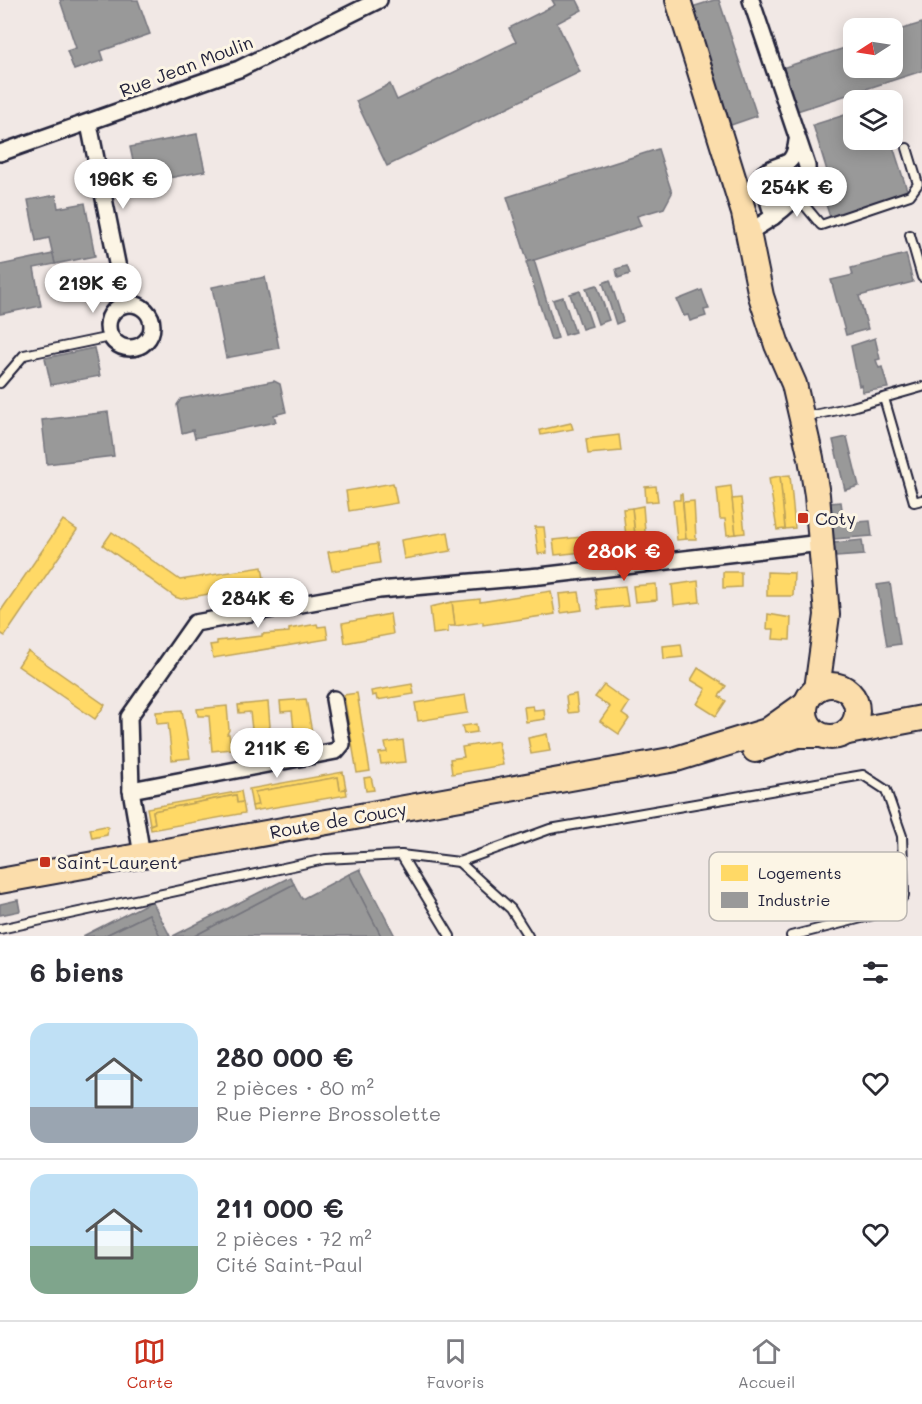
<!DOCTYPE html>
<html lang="fr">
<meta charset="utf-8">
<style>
:root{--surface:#fff;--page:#f7f7f7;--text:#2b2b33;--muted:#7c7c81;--line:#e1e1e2;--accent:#c8321e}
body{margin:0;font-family:Mali,sans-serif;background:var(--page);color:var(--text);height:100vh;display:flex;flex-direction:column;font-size:22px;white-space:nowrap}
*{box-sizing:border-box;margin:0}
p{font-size:20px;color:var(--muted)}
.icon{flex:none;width:33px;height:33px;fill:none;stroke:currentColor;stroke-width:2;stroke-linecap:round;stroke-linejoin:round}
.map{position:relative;height:936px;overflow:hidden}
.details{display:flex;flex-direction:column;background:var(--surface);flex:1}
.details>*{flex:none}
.needle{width:39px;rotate:258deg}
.tools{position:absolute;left:843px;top:18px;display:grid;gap:12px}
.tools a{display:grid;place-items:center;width:60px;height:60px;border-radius:12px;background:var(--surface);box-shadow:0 3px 15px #0003;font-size:30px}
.price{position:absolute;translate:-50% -51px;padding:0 14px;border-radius:21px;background:#fff;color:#222;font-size:20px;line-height:39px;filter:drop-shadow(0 2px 3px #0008)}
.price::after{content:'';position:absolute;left:50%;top:36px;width:18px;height:14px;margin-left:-9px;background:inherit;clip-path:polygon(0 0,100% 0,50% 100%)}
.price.selected{background:var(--accent);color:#fff}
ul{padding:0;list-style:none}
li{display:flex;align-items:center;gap:18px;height:150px;padding:0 30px}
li+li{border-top:2px solid var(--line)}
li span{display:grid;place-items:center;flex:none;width:168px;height:120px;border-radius:18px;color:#555}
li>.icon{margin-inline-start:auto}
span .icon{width:72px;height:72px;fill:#fffc;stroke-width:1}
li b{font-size:26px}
h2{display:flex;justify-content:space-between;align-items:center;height:72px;padding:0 30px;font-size:26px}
.dock{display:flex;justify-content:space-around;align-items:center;height:84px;border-top:2px solid var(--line);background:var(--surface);font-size:16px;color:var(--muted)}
.dock a{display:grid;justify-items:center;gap:3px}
.dock .selected{color:var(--accent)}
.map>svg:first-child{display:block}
</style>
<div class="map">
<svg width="922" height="936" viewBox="0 0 922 936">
<rect width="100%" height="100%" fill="#f1e8e5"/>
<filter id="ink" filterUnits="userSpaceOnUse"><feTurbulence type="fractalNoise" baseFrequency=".0167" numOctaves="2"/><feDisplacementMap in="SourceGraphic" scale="12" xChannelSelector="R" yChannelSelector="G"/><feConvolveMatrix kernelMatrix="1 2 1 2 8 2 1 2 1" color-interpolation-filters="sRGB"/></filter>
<g filter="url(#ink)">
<!-- homes -->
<g fill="#ffd966" stroke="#bda259" stroke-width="1.5">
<polygon points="571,423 573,429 541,435 540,430"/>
<polygon points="619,435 621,451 588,454 586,439"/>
<polygon points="790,475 795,528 785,529 780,476"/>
<polygon points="780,476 785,529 777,530 769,478"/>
<polygon points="393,483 397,503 349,511 346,491"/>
<polygon points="656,486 658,501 646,502 645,487"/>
<polygon points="731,486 736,534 727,535 725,519 720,519 717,488"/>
<polygon points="680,494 682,494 686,539 677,540 673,500 680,500"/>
<polygon points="741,498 745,533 736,534 732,499"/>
<polygon points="694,501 696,539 686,539 683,502"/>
<polygon points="643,506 646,544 636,545 632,508"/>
<polygon points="632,508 636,545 627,546 623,509"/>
<polygon points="63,520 77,530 5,636 0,633 0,612"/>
<polygon points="535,527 544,527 547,553 538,554"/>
<polygon points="112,532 180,580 262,567 265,584 181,599 175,597 103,545"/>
<polygon points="448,532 451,551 404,559 401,540"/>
<polygon points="582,537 583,552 555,555 553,540"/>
<polygon points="377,544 380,563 332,571 328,552"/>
<polygon points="723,572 741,572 741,587 723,588"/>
<polygon points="767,572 794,573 793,596 767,596"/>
<polygon points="698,581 700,602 674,605 672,585"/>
<polygon points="656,584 657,600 635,602 633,586"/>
<polygon points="625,586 628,606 598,609 595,589"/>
<polygon points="551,591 555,614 483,625 483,622 455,626 452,602 480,599 480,602"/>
<polygon points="579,592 582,610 561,613 559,594"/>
<polygon points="452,602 455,626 448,626 448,632 433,634 430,607"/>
<polygon points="390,614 393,634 345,643 342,623"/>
<polygon points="768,614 791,618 790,640 773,639 774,629 767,629"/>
<polygon points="317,624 318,627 326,626 328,639 213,658 210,645 217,644 217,641 262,636 262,634 289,632 289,629"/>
<polygon points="681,644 683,657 664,659 663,646"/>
<polygon points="28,651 105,705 95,719 18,666"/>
<polygon points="698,668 726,686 719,696 726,701 716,716 697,704 706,689 691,680"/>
<polygon points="412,684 414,694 377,700 376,695 372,696 371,691"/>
<polygon points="604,685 629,703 622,714 629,719 619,734 600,721 610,707 595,697"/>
<polygon points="357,693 370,771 357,773 344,695"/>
<polygon points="576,694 578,712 568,713 566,696"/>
<polygon points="465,695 468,713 418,721 415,703"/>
<polygon points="306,699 313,738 295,740 292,711 281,712 280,701"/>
<polygon points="268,702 270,726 268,730 270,730 272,746 254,747 250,712 239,713 238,705"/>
<polygon points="227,706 229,730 227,734 229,734 231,749 212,751 209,716 198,716 197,709"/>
<polygon points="533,706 534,710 544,709 545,719 526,722 524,707"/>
<polygon points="182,710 190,758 172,760 168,723 157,724 156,712"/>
<polygon points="476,724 477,732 464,734 462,726"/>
<polygon points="547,734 550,751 531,754 528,738"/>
<polygon points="403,740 406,762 381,764 379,753 387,752 385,743"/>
<polygon points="498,741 503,765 452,774 450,759 464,757 462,747"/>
<polygon points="343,772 346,789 340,790 338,777 255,792 258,805 252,806 249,789"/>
<polygon points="338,777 340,790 346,789 347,795 253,811 252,806 258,805 255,792"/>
<polygon points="371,777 374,790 366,791 364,778"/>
<polygon points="241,791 243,802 237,803 236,795 153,811 155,823 150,825 147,808"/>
<polygon points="236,795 237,803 243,802 245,813 151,830 150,825 155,823 153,811"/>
<polygon points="105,826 108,827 107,835 92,838 90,829"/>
</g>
<!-- industry -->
<g fill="#999" stroke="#75757d" stroke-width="1.5">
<polygon points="60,0 138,0 150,34 101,51 104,60 74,70 67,51 76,48"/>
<polygon points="552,0 577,0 582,10 557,23 580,72 387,166 356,101 390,84 397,100 516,42 509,28 555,5"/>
<polygon points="714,0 719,0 757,116 731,125 692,7"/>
<polygon points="922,23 922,71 797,111 782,68 854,45 854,68 892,68 892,32"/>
<polygon points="854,112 854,140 891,140 907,190 831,220 819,183 828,174 813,125"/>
<polygon points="197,134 205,171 138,184 130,147"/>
<polygon points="658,149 672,193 664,208 637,216 641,226 528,262 507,197"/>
<polygon points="56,195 58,208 85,203 95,256 55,264 49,238 36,241 28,200"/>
<polygon points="53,254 55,264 34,268 41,306 0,314 0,265"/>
<polygon points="906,254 913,282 859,296 868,329 846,335 831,280 853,275 851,268"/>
<polygon points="534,260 558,338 551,340 526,262"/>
<polygon points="627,266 630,274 618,278 616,269"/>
<polygon points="265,277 279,348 226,358 212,287"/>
<polygon points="610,280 623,321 616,324 603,283"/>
<polygon points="597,285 609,320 598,324 586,288"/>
<polygon points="702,290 709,309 704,310 706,316 690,321 688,315 684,316 677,300"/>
<polygon points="580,291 592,326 582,329 570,294"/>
<polygon points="563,297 575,332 565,335 553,300"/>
<polygon points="875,338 880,359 876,360 879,368 882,367 888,388 863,392 861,385 859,386 851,346"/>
<polygon points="94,348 100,376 51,385 45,358"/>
<polygon points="274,381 280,384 286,412 274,415 276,422 195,438 193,430 182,433 177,405 181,399"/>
<polygon points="108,412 114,456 47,464 42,420"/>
<polygon points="847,437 859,486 845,490 833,440"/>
<polygon points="841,502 844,523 832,524 829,503"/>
<polygon points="870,521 872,536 834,539 832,524"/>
<polygon points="862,540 864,555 836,557 834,543"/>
<polygon points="890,583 900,644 887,646 877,585"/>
<polygon points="360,869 395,936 381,936 349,874"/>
<polygon points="349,874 381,936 194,936 294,884 302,899"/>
<polygon points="290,877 294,884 194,936 173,936"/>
<polygon points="18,900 20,911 0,915 0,904"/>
<polygon points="152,901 170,936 160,936 149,914 104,936 83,936"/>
<polygon points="149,914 160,936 104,936"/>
</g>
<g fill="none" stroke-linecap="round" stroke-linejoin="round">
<defs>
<g id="service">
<polyline points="796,195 821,225 910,195 918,184 907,148"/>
<polyline points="910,235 922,277"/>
<polyline points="0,383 24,355 110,337"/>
<polyline points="884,398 914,502 922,500"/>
<polyline points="804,417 852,407 922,387"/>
<polyline points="401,855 459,862 550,829 863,775 886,790 902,836 904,895 893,910 791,936"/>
<polyline points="459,862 511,909 528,936"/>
<polyline points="0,929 325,859 401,855 450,936"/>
</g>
<g id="minor">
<path d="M751,0L807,166C809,194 776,216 754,229"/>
<polyline points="89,124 125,303"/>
<polyline points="0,153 239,69 379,0"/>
<path d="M773,217L761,176C779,158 793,173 797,141"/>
<circle cx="130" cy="326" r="22"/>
<polyline points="131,790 336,751 342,744 334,699"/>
<polyline points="142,855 131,790 129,717 195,623 379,590 540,576 821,543"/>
</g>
<g id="primary">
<polyline points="678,0 744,213 761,296 777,345 794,384 811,458 817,495 827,615 817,689"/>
<circle cx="831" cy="711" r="26"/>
<polyline points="848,732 922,718"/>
<polyline points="755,750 798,735 819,735"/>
<polyline points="0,881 676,759 767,731 805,704"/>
</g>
</defs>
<!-- service casing -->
<use href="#service" stroke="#22223b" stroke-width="12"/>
<!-- minor casing -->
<use href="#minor" stroke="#22223b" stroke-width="20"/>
<!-- primary casing -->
<use href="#primary" stroke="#22223b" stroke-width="28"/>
<!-- service -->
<use href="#service" stroke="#fcf5e5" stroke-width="8"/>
<!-- minor -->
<use href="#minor" stroke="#fcf5e5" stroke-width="15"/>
<!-- primary -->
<use href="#primary" stroke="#fbddab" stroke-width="24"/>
</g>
</g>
<!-- markers -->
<g fill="#c8321e" stroke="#fcf5e5" stroke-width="2">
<rect x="797" y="512" width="12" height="12" rx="3"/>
<rect x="39" y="856" width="12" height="12" rx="3"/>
</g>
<g text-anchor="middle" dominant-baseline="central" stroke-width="6" stroke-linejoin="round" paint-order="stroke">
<!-- street labels -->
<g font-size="18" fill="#22223b" stroke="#fcf5e5">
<text transform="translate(186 66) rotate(-21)">Rue Jean Moulin</text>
<text transform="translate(338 820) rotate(-10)">Route de Coucy</text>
</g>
<!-- poi labels -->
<g font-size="18" fill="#22223b" stroke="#fcf5e5" text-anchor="start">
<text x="815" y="518">Coty</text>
<text x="57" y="862">Saint-Laurent</text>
</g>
</g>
<!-- legend -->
<rect x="709" y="852" width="198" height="69" rx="9" fill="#fcf5e5" stroke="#bbb6b2" stroke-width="1.5"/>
<rect x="721" y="865" width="27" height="16" fill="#ffd966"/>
<rect x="721" y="892" width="27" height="16" fill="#999"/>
<g font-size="16" fill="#22223b">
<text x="758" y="879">Logements</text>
<text x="758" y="906">Industrie</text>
</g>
</svg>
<div class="tools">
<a><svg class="needle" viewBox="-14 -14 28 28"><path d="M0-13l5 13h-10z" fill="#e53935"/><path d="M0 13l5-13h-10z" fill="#7c7c81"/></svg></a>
<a><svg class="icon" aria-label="layers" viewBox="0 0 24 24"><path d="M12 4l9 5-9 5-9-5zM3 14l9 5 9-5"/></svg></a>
</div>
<b class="price" style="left:123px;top:210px">196K €</b>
<b class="price" style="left:797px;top:218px">254K €</b>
<b class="price" style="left:93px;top:314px">219K €</b>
<b class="price selected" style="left:624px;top:582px">280K €</b>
<b class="price" style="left:258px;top:629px">284K €</b>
<b class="price" style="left:277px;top:779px">211K €</b>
</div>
<section class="details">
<h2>6 biens<svg class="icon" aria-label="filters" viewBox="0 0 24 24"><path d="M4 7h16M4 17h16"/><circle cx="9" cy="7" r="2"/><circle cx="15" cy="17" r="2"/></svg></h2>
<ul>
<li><span style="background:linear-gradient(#bfe0f5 70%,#9aa5b1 0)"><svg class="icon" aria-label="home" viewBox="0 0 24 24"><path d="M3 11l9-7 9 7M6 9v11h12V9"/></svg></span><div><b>280 000 €</b><p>2 pièces · 80 m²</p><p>Rue Pierre Brossolette</p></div><svg class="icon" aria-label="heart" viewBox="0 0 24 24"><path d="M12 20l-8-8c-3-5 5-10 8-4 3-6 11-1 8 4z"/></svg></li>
<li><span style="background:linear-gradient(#bfe0f5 60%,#7fa58c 0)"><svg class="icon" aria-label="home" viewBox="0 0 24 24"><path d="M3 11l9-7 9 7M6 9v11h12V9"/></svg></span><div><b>211 000 €</b><p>2 pièces · 72 m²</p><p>Cité Saint-Paul</p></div><svg class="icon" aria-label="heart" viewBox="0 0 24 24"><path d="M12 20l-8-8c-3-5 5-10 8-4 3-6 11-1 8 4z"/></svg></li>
</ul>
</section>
<nav class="dock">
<a class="selected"><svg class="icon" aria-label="map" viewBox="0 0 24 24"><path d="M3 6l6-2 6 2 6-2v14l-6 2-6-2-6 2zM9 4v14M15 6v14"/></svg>Carte</a>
<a><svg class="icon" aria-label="saved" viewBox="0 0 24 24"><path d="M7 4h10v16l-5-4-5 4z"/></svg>Favoris</a>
<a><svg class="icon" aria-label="home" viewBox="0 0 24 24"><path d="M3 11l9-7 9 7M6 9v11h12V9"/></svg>Accueil</a>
</nav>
